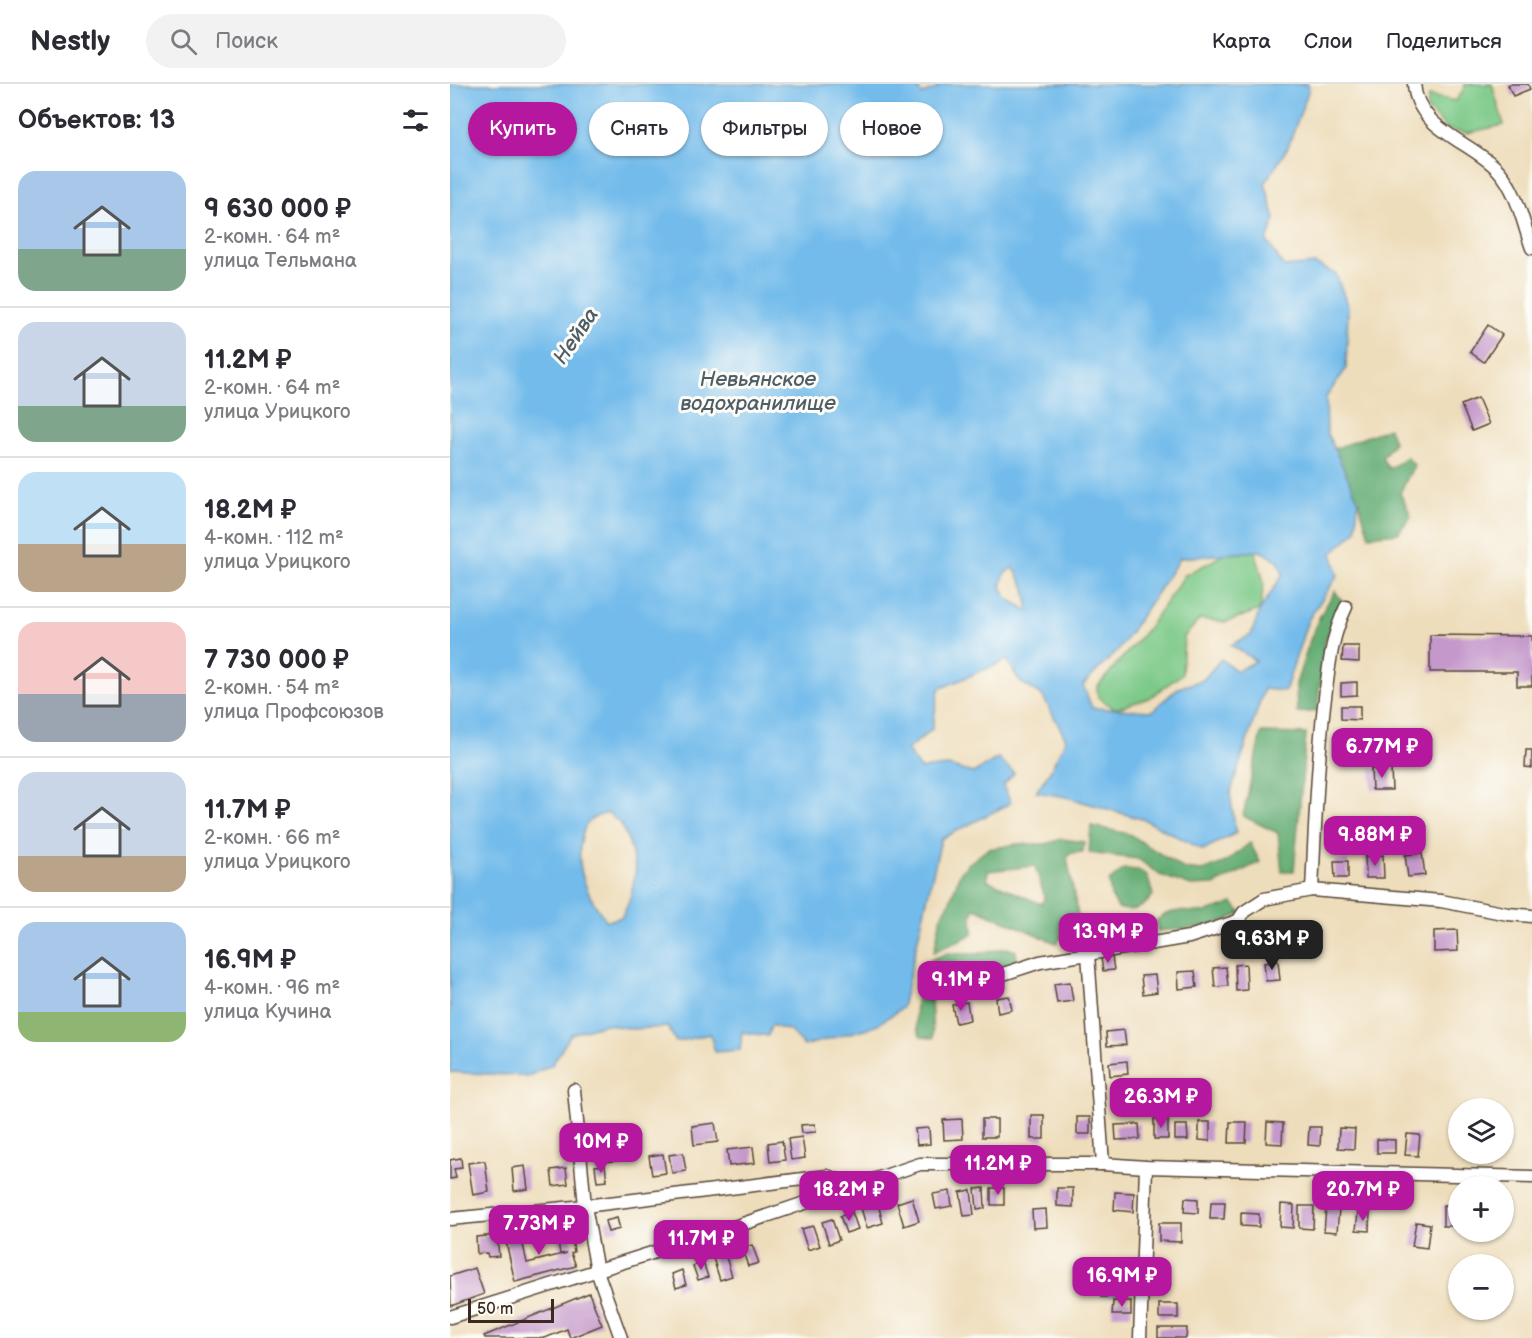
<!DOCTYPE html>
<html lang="ru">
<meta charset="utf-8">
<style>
:root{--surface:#fff;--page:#f2f2f3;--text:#2b2b33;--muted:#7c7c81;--line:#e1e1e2;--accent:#b5179e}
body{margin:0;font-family:"Balsamiq Sans",sans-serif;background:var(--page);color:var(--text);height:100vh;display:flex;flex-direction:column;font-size:22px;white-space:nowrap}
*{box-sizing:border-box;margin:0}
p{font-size:20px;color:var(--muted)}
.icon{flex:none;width:33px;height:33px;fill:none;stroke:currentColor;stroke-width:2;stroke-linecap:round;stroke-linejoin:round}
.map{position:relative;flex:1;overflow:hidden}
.drawer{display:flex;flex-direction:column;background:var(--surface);width:450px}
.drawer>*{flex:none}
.hud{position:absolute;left:18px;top:18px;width:570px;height:54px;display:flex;gap:12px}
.controls{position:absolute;left:998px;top:1014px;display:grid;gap:12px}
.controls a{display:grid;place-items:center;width:66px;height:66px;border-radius:50%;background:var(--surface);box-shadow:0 2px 4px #0004;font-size:30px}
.scale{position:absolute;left:18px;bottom:15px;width:86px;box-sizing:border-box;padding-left:6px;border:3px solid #3b2a1e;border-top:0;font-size:16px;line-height:21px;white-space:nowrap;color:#3b2a1e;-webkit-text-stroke:4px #fdfcf7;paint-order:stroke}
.price{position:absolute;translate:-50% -51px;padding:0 14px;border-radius:12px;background:var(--accent);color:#fff;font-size:20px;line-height:39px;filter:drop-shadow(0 2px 3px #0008)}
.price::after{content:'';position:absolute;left:50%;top:36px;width:18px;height:14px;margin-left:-9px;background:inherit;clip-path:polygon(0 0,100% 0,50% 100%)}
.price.active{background:#222;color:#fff}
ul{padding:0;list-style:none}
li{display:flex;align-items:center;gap:18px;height:150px;padding:0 18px}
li+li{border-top:2px solid var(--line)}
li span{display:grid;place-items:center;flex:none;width:168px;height:120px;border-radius:18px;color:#555}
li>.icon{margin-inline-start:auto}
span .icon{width:72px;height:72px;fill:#fffc;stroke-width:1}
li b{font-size:26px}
h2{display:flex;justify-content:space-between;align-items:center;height:72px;padding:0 18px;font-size:26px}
.tag{padding:0 21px;border-radius:27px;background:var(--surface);box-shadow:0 2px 4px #0004;font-size:21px;line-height:54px}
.tag.active{background:var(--accent);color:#fff}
header{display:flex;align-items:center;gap:36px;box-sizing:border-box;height:84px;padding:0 30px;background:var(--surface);border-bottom:2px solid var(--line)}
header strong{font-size:28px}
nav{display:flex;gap:33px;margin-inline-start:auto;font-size:21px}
.search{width:420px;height:54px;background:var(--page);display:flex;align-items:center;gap:15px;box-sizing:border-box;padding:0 21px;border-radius:33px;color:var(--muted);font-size:22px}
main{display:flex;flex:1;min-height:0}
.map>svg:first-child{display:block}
</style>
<header>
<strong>Nestly</strong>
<div class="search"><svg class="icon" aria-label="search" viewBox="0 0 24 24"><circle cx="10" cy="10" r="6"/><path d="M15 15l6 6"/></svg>Поиск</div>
<nav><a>Карта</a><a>Слои</a><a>Поделиться</a></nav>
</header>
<main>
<section class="drawer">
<h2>Объектов: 13<svg class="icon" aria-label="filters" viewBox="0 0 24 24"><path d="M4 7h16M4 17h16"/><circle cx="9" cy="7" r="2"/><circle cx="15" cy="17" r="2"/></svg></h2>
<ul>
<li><span style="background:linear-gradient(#a9c7e8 65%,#7fa58c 0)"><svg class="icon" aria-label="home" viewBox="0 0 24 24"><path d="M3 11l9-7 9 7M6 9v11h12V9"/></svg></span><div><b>9 630 000 ₽</b><p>2-комн. · 64 m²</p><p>улица Тельмана</p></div></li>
<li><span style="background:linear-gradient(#c9d6e8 70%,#7fa58c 0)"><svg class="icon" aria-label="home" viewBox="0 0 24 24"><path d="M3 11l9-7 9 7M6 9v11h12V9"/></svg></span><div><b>11.2M ₽</b><p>2-комн. · 64 m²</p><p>улица Урицкого</p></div></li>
<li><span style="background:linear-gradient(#bfe0f5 60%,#b9a48a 0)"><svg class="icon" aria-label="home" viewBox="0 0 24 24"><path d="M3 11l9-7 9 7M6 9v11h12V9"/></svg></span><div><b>18.2M ₽</b><p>4-комн. · 112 m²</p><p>улица Урицкого</p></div></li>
<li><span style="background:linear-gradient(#f6c9c9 60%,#9aa5b1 0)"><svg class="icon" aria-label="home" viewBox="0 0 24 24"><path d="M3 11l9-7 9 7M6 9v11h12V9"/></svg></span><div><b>7 730 000 ₽</b><p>2-комн. · 54 m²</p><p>улица Профсоюзов</p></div></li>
<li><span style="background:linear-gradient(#c9d6e8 70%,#b9a48a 0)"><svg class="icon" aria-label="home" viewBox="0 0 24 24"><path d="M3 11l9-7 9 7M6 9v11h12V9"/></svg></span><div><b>11.7M ₽</b><p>2-комн. · 66 m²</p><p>улица Урицкого</p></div></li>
<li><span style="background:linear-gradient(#a9c7e8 75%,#8fb573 0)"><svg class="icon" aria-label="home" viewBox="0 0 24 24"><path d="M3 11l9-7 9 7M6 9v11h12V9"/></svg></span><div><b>16.9M ₽</b><p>4-комн. · 96 m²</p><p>улица Кучина</p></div></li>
</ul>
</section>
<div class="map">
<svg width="1082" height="1254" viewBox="0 0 1082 1254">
<rect width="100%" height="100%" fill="#fdfcf7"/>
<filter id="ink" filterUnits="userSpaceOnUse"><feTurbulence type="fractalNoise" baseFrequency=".0167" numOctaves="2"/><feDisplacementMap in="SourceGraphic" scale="12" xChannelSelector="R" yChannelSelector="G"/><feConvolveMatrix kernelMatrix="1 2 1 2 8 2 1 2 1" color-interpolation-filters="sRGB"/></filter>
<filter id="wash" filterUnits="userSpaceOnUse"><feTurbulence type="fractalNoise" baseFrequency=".008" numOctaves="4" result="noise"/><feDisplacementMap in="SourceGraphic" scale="24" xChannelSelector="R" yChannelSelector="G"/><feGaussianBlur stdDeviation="1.35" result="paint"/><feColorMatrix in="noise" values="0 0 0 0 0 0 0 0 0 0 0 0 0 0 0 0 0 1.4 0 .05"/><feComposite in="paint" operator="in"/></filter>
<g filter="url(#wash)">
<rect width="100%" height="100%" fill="#edb"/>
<!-- green -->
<g fill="#7cc988" stroke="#5c7a53" stroke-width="1.5">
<polygon points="1014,0 1042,0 1054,41 1017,49 997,45 977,25 979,12 1006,17 1015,3"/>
<polygon points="805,467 814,498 810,526 776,538 750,535 734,553 732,590 699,614 665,625 648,613 647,603 698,544 735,491 775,470"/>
</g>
<!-- forest -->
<g fill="#65ad74" stroke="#506c49" stroke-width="1.5" fill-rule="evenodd">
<polygon points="939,344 944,358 932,374 939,385 957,373 964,381 950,409 961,432 948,449 919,452 908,416 884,365"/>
<polygon points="885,507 892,517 875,557 867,627 847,629 846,600 860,556 870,532"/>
<polygon points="811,649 856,650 844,787 832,787 828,749 793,732"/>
<polygon points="641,742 679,750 734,785 752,787 776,778 800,759 810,778 764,801 741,802 710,791 688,775 639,769"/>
<path d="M612,755L634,758L633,768L621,769L617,774L629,836L606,859L525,824L522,831L523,850L484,868L491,832L499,820L510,789L518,780L538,765L568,760H596ZM585,782L595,814L591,820L537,796L538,787Z"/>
<path d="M674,785L688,786L697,791L703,811C693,825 684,829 668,824L661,812L659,797Z"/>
<path d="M783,819L791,829C766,844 737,845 708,847L706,837C722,822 735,829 754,828C763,827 774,822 783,819Z"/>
<path d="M557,864L566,867L567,876L559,881L494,896L484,903L481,913L483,954L471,953C459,937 469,895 477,877L497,869L527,870Z"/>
</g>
<!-- water -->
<path fill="#72bbeb" stroke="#567284" stroke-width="1.5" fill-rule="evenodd" d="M0,0H464L472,10L486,5L490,0H858L859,5L838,63L815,99L825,135L817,157L834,183L865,180L886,190L898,223L896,285L876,313L877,349L908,416L906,447L882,469L888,491L858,536L835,607L814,605L780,710L786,749L753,766L695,736L616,713L586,708L600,687L616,655L592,611L570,598L557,576L489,605L482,645L457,666L470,685L498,682L523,689L548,674L564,689L553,702L561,719L491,755L452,924L425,942L354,962L340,947L321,941L318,952L292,948L290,966L265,968L260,950L226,958L218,943L182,945L155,940L121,950L102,981L78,992L0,988ZM810,467L828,476L833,490L810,526L801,551L781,561L806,577L787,587L771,575L753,596L728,604L702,627L642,624L633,601L670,564L730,474ZM563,483L575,504L579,527L558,515L551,503L554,490ZM158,729L171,740L179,758L186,785L181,812L172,833L157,837C137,813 124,783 132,752C134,745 135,740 141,736C145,732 152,731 158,729Z"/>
<g id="blocks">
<!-- building -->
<g fill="#c498cb">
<polygon points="1060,0 1078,0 1080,5 1063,12 1058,1"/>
<polygon points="1038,241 1052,251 1034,278 1020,268"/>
<polygon points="1028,314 1039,340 1022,347 1011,321"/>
<polygon points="980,551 1082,552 1082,602 1067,602 1067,588 980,588"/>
<polygon points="893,562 909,562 909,578 892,577"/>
<polygon points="907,598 907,611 891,612 891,599"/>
<polygon points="891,622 910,622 910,636 891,635"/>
<polygon points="1076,666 1082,666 1082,684 1075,683"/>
<polygon points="941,684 942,706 922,706 921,685"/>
<polygon points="972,769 975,791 958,793 955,771"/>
<polygon points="933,771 934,794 916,794 915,772"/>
<polygon points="884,777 898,777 898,794 885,794"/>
<polygon points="1007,846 1008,867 984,868 984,847"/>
<polygon points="662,873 664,886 653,887 651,874"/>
<polygon points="828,877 830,896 816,897 814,879"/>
<polygon points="796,880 797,906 786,907 785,881"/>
<polygon points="776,883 778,902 765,903 763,884"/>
<polygon points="745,887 747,903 729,905 728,888"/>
<polygon points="705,891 707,908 693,910 691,892"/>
<polygon points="620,898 623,917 607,919 604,900"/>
<polygon points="559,912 562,926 548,929 546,914"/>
<polygon points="517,918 520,936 506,939 502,921"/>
<polygon points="674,946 676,961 657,962 656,948"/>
<polygon points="677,977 678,990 660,992 659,979"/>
<rect x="581" y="1031" width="13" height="24"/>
<rect x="627" y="1033" width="13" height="17"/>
<polygon points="718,1034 718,1055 704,1055 704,1035"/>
<polygon points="512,1035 513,1055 494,1056 493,1036"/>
<rect x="532" y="1035" width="15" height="18"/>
<polygon points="749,1038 760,1038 760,1057 749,1056"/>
<polygon points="780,1038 797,1038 796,1059 779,1059"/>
<polygon points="817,1038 833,1039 832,1060 816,1059"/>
<polygon points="265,1039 268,1058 244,1061 242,1042"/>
<polygon points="365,1040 366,1048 352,1049 351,1041"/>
<polygon points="689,1040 690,1055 666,1056 665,1041"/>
<polygon points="725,1041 737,1041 738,1056 725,1056"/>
<polygon points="859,1043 871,1043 870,1062 858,1061"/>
<polygon points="479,1044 480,1060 467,1061 465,1045"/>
<polygon points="889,1044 905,1045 904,1065 888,1064"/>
<polygon points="957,1050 970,1051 968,1072 955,1071"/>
<polygon points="352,1053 355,1074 341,1076 338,1055"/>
<polygon points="927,1055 945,1056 945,1069 927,1069"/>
<polygon points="173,1057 175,1076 152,1078 150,1059"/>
<polygon points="332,1057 335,1076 320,1078 318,1059"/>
<polygon points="303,1063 305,1079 279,1082 277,1066"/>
<polygon points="233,1069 236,1087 222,1089 219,1071"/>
<polygon points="213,1070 216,1089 202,1091 199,1072"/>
<polygon points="11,1074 12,1084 4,1085 6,1094 0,1095 0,1076"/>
<polygon points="35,1077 39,1108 23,1111 18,1079"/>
<polygon points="155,1081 157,1097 147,1098 145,1082"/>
<polygon points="75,1082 78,1105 64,1107 62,1084"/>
<polygon points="116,1084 118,1100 103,1102 101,1086"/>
<polygon points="534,1104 535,1124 527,1125 525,1105"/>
<rect x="541" y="1104" width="13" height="17"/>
<polygon points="607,1104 623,1104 623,1123 607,1122"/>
<polygon points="521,1106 524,1131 514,1132 510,1108"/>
<polygon points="500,1107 502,1122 486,1125 483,1110"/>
<polygon points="665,1108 684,1109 683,1128 664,1126"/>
<polygon points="462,1114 469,1137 454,1142 447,1119"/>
<polygon points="735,1114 748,1115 748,1129 734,1128"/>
<polygon points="761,1118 775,1118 774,1135 760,1135"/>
<polygon points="428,1120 433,1139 417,1144 411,1124"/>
<polygon points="831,1120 844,1121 843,1144 830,1143"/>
<polygon points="993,1121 1007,1122 1006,1142 993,1142"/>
<polygon points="849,1122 864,1122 863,1145 849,1144"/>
<polygon points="876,1124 889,1125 887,1148 874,1147"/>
<polygon points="596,1125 597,1143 583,1144 582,1126"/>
<polygon points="402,1128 408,1145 396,1149 390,1132"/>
<polygon points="908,1128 920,1129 919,1147 906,1146"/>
<polygon points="791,1129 809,1130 809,1143 791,1142"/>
<polygon points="167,1134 170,1145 158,1148 155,1137"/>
<polygon points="382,1135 389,1156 379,1160 372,1138"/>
<polygon points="966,1138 980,1140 977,1164 962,1162"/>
<polygon points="709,1139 731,1139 731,1158 709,1157"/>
<polygon points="120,1141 124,1168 121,1169 126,1182 65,1198 54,1149 70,1146 77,1179 117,1169 110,1170 106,1144"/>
<polygon points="363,1142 370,1162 358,1166 351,1145"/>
<polygon points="47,1151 49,1172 38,1173 37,1169 27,1170 26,1153"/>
<polygon points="302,1161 309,1179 298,1182 292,1165"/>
<polygon points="275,1170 282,1192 270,1196 263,1174"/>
<polygon points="253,1178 258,1193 248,1196 243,1182"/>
<polygon points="25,1184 34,1210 1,1222 0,1192"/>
<polygon points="232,1186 236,1201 226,1204 222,1190"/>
<polygon points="651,1195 673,1195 673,1212 651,1213"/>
<polygon points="139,1209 152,1241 120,1254 117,1245 95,1254 35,1254 34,1252"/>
<polygon points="663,1217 681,1217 681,1231 662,1231"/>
<rect x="709" y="1220" width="19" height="14"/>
<polygon points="708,1244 737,1244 736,1254 708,1254"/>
</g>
</g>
</g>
<g filter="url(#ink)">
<use href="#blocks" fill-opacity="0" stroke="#564536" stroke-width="1.5"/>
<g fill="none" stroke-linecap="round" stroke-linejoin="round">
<defs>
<g id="minor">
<path d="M964,0C967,46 1023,58 1049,87C1067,107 1073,139 1082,164"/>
<path d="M862,806C865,744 867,683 874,621C879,585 880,556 896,523"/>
<polyline points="638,870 653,1080"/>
<polyline points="486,908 538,895 590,878 739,853 788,837 794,828 814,815 862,806 991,817 1058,830 1082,832"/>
<polyline points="124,1006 135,1122 147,1187 171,1254"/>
<polyline points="0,1135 135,1122 377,1092 408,1103"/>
<polyline points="0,1233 284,1143 470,1080 653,1080 696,1083 1082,1093"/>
<polyline points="690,1254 696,1083"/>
</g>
</defs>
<!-- minor casing -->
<use href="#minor" stroke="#564536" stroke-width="15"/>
<!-- minor -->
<use href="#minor" stroke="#fff" stroke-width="12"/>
</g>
</g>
<g text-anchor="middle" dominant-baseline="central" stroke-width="6" stroke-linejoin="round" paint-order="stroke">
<!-- water labels -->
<g font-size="21" font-style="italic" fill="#4e5d66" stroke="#fdfcf7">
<text transform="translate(126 252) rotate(-56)">Нейва</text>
<text x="308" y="295">Невьянское<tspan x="308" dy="24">водохранилище</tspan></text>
</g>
</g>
</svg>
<div class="controls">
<a><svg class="icon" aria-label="layers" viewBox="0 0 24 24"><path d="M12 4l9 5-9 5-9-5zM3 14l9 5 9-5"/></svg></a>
<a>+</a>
<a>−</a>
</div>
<div class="scale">50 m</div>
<b class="price" style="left:932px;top:695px">6.77M ₽</b>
<b class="price" style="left:925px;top:783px">9.88M ₽</b>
<b class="price" style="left:658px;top:880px">13.9M ₽</b>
<b class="price active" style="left:822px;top:887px">9.63M ₽</b>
<b class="price" style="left:511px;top:928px">9.1M ₽</b>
<b class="price" style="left:711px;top:1045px">26.3M ₽</b>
<b class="price" style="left:151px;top:1090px">10M ₽</b>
<b class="price" style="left:548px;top:1112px">11.2M ₽</b>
<b class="price" style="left:399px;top:1138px">18.2M ₽</b>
<b class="price" style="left:913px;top:1138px">20.7M ₽</b>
<b class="price" style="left:89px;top:1172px">7.73M ₽</b>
<b class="price" style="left:251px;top:1187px">11.7M ₽</b>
<b class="price" style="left:672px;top:1224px">16.9M ₽</b>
<div class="hud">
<a class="tag active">Купить</a>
<a class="tag">Снять</a>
<a class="tag">Фильтры</a>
<a class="tag">Новое</a>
</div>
</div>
</main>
